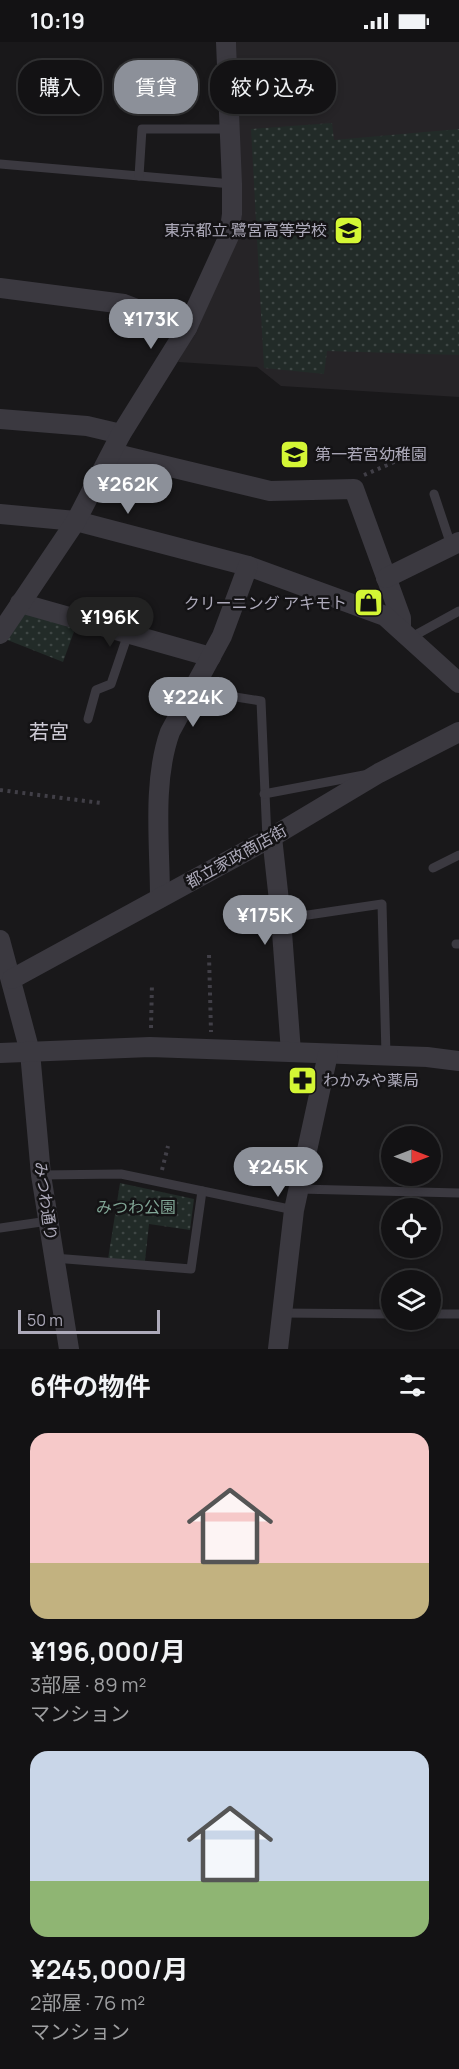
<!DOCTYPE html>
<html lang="ja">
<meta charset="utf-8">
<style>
:root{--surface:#131214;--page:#202022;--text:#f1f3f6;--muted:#9d9ea0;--line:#323234;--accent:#8c9099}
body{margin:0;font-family:Manrope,"Noto Sans JP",sans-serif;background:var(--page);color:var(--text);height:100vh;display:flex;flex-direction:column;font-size:22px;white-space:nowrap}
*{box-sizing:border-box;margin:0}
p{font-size:20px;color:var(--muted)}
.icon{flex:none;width:33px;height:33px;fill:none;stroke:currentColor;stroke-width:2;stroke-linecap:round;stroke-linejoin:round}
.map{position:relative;height:1307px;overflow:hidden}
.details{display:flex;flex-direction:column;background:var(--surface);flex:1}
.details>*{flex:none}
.hud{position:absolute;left:18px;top:18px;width:423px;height:54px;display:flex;gap:12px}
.needle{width:39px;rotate:90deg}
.buttons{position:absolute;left:381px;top:1084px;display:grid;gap:12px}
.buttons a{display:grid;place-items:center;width:60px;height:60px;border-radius:50%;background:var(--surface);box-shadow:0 3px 9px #0003,0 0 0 2px var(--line);font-size:30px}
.scale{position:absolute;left:18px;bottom:15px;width:142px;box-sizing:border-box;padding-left:6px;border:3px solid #adaaba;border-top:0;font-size:16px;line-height:21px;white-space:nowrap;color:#adaaba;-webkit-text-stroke:4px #141315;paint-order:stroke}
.price{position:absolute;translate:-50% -51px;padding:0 14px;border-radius:21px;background:var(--accent);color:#fff;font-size:20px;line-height:39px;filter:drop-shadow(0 2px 3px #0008)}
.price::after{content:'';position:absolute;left:50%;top:36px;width:18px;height:14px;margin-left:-9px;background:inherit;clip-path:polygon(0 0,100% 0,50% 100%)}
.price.current{background:#222;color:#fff}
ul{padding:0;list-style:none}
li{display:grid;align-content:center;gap:12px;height:318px;padding:0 30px}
li span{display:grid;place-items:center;height:186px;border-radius:18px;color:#555}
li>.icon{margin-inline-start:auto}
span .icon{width:108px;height:108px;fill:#fffc;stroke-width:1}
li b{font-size:26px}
h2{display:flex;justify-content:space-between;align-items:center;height:72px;padding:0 30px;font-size:26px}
.chip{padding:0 21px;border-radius:24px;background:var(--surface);box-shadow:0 3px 9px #0003,0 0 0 2px var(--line);font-size:21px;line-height:54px}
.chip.current{background:var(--accent);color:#fff}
.status{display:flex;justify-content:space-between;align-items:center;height:42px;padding:0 30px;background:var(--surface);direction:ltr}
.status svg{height:16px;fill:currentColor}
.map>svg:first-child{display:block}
</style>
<div class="status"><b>10:19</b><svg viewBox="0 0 49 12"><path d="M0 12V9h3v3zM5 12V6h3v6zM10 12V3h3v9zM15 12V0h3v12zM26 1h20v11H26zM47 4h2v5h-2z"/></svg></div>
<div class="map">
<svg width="459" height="1307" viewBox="0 0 459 1307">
<defs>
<pattern id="park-dots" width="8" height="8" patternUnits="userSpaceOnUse" patternTransform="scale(1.5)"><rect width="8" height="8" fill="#222b28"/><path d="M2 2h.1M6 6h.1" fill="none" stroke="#3f4745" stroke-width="1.8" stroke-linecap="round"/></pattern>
</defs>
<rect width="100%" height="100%" fill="#19181a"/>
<!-- built -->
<polygon fill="#262427" points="236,0 459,0 459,355 281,344 257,325 178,320 197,284 234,202 242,174"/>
<!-- park -->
<g fill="url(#park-dots)">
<polygon points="332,81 334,98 459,87 459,313 327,309 324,332 264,326 251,87"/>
<polygon points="25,570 76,584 63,620 5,597"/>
<polygon points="120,1141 194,1157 190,1188 149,1182 145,1219 108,1217"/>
</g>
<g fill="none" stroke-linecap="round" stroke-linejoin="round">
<!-- path -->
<g stroke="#413f47" stroke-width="4" stroke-dasharray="3 4.5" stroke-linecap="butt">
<polyline points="364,433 427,406"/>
<polyline points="0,748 101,761"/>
<polyline points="209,913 211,990"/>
<polyline points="151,986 152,941"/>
<polyline points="162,1128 168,1104"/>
</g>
<!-- service -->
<g stroke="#3b3940" stroke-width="9">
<polyline points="0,122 232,142"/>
<polyline points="139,134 142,87 231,87"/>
<polyline points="434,452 451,503"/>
<polyline points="410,596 459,569"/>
<polyline points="192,648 261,659 267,797"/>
<polyline points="88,677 96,648 111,642 128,592"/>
<polyline points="264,752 364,733"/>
<polyline points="433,826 459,813"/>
<polyline points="281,877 382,862 386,1013"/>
<polyline points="456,902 459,902"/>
<polyline points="41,1133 121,1132 294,1168"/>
<polyline points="299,1147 459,1151"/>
<polyline points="0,1186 48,1179"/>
<polyline points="54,1216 191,1227 202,1149"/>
<polyline points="281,1271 392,1272"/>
<polyline points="430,1272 459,1272"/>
</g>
<!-- minor -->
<g stroke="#3b3940" stroke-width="20">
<polyline points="0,246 124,262 187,286"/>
<polyline points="0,377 87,384 121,392"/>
<polyline points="112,411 270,449 354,447 401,576 401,588"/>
<polyline points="0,472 76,479 248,524 385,574 459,641"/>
<polyline points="386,536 459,500"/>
<polyline points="20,561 211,615"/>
<polyline points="0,592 76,479 121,392 187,286 229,194 232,172 232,142 226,0"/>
<polyline points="272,795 281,877 291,1010"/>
<path d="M160,856C160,803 152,740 170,690L222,594L248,524"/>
<polyline points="0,898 30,1010 41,1133 69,1307"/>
<polyline points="12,937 272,795 379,731 459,690"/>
<polyline points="0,1011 150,1005 427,1015 459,1019"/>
<polyline points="278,1307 294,1168 328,1012"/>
</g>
</g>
<!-- icons -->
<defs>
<symbol id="school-square" viewBox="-11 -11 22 22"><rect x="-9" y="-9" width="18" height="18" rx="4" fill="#d4f635" stroke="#141315"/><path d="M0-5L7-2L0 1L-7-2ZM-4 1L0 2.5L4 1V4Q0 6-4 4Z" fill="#111"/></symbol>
<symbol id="shop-square" viewBox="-11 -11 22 22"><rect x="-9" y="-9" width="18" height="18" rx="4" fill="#d4f635" stroke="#141315"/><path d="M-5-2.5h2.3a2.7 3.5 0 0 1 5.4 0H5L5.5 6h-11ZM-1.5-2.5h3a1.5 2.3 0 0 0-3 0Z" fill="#111"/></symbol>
<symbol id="pharmacy-square" viewBox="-11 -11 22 22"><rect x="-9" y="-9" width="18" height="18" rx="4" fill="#d4f635" stroke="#141315"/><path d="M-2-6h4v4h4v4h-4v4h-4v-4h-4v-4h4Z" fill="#111"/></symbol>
</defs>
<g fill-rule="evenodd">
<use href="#school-square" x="332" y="172" width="33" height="33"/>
<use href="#school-square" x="278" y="396" width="33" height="33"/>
<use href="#shop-square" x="352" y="544" width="33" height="33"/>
<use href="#pharmacy-square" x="286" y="1022" width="33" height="33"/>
</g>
<g text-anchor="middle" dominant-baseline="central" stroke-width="5" stroke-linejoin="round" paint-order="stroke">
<!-- poi labels -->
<g font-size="16" fill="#adaaba" stroke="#141315" text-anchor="end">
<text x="327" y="188">東京都立 鷺宮高等学校</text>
<text x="315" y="412" text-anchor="start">第一若宮幼稚園</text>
<text x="347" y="561">クリーニング アキモト</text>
<text x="323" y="1038" text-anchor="start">わかみや薬局</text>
</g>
<!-- street labels -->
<g font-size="16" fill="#adaaba" stroke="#141315">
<text transform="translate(236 814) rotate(-29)">都立家政商店街</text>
<text transform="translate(46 1159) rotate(82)">みつわ通り</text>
</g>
<!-- park labels -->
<g font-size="16" fill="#81a696" stroke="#141315">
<text x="136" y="1165">みつわ公園</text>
</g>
<!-- quarter labels -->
<g font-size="20" fill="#cecbd6" stroke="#141315">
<text x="49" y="689">若宮</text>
</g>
</g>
</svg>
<div class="buttons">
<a><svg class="needle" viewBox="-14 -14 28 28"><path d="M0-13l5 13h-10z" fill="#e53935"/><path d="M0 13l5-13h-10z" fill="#9d9ea0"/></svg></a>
<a><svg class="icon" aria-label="locate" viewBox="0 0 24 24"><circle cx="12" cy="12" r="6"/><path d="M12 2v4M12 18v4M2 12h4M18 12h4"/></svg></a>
<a><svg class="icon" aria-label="layers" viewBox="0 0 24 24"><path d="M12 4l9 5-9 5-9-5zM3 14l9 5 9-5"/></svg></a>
</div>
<div class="scale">50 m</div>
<b class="price" style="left:151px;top:308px">¥173K</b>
<b class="price" style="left:128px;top:473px">¥262K</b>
<b class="price current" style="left:110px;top:606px">¥196K</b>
<b class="price" style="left:193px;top:686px">¥224K</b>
<b class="price" style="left:265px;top:904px">¥175K</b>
<b class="price" style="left:278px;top:1156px">¥245K</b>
<div class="hud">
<a class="chip">購入</a>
<a class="chip current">賃貸</a>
<a class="chip">絞り込み</a>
</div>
</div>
<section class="details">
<h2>6件の物件<svg class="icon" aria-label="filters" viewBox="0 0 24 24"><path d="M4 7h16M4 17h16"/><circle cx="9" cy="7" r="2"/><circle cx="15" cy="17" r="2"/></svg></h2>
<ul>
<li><span style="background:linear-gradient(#f6c9c9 70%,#c2b280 0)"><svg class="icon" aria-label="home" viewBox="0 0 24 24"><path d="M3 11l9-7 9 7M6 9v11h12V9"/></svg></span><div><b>¥196,000/月</b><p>3部屋 · 89 m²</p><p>マンション</p></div></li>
<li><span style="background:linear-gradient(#c9d6e8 70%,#8fb573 0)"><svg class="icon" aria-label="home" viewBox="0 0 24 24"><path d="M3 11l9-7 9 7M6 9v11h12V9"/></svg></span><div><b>¥245,000/月</b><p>2部屋 · 76 m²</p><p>マンション</p></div></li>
</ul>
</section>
